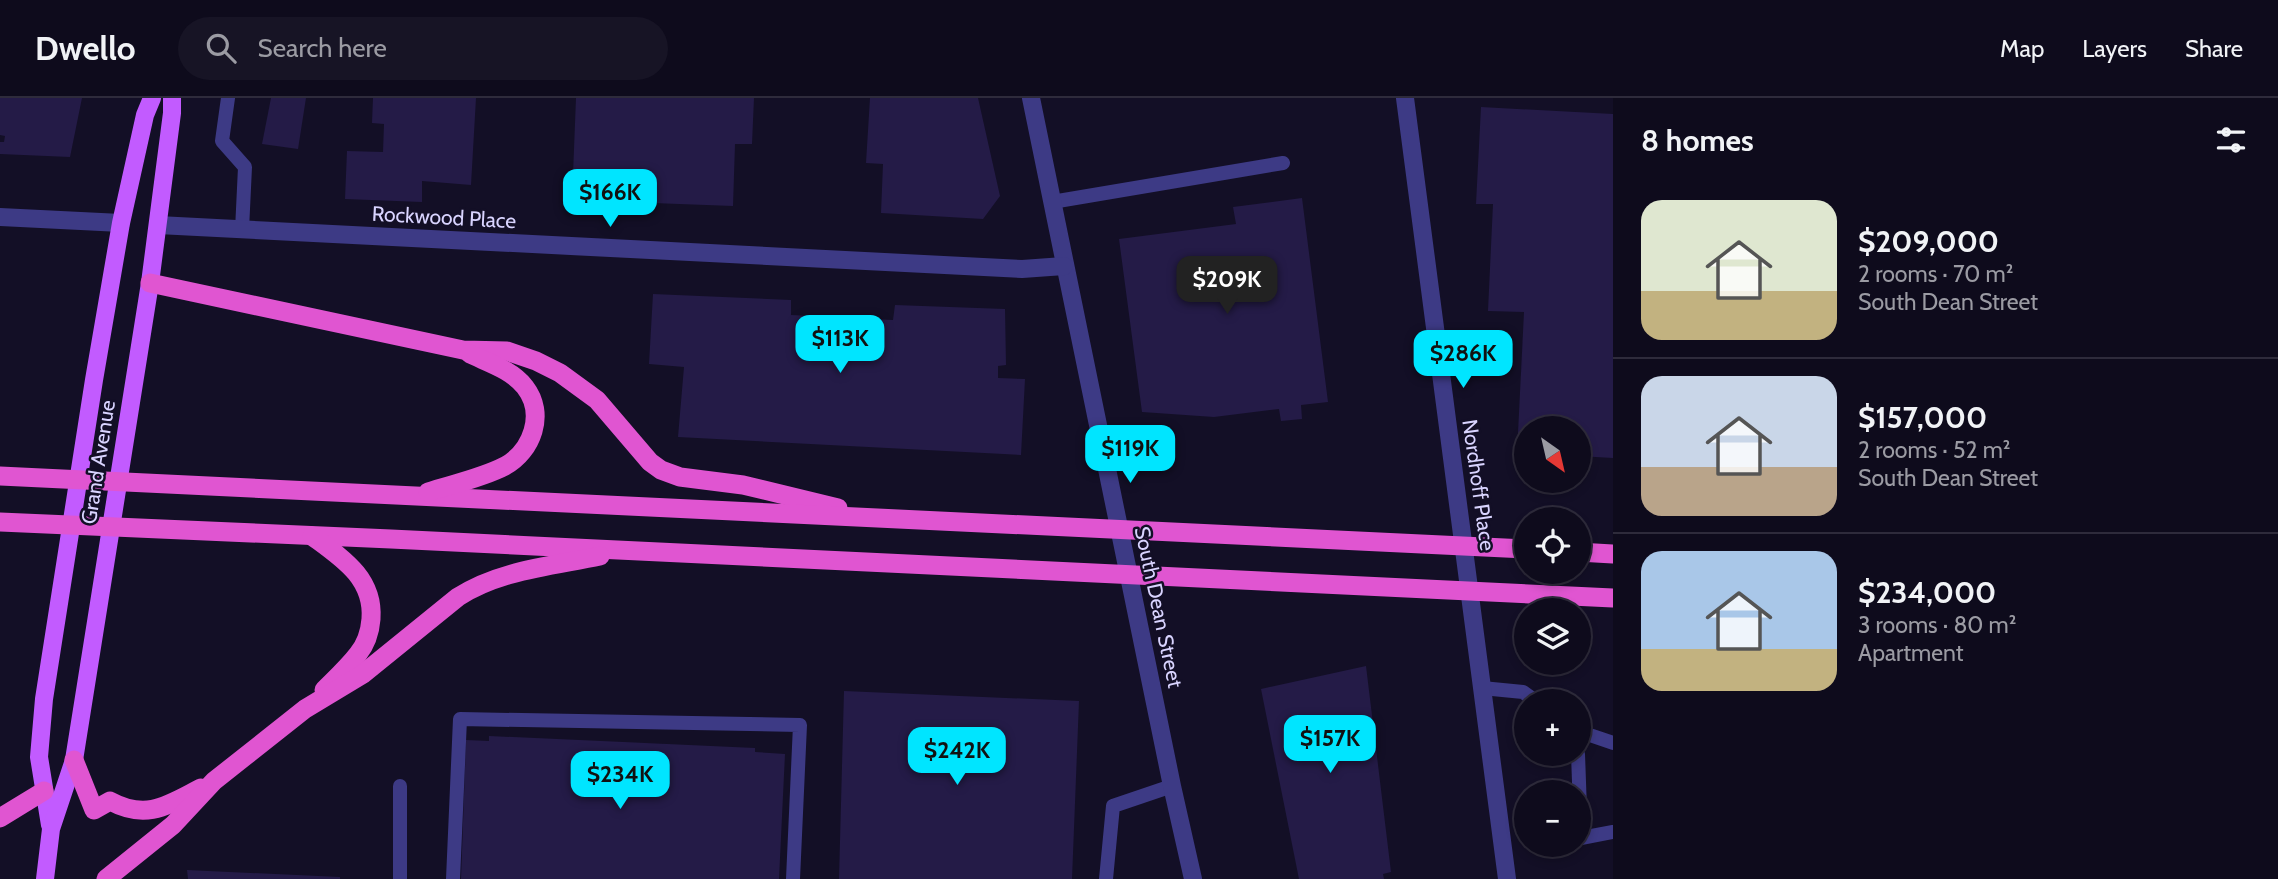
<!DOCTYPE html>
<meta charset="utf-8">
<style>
:root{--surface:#0e0b1c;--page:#171425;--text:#f1f3f6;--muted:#9b9ba3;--line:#2e2b3b;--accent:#00e5ff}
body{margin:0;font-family:Cabin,sans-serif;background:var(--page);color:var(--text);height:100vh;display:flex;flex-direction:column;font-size:26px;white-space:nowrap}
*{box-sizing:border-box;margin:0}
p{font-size:23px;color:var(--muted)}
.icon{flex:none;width:38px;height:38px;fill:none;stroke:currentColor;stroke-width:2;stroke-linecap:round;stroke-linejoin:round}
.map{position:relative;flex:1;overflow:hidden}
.drawer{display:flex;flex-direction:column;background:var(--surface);width:665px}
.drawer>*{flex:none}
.needle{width:46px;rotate:146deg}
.controls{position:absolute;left:1514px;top:318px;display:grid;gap:14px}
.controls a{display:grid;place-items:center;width:77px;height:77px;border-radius:50%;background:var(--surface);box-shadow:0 4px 10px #0003,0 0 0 2px var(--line);font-size:35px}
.price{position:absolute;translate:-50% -60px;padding:0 16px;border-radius:14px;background:var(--accent);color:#111;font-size:23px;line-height:46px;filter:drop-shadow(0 2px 4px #0008)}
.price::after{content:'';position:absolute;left:50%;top:42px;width:21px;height:16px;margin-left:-10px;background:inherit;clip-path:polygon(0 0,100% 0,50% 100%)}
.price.on{background:#222;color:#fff}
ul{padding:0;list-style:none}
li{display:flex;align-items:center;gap:21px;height:175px;padding:0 28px}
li+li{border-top:2px solid var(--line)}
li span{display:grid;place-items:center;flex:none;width:196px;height:140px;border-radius:21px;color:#555}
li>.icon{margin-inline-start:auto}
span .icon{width:84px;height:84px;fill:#fffc;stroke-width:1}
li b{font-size:30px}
h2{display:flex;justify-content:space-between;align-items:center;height:84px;padding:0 28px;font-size:30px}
header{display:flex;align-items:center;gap:42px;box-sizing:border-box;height:98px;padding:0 35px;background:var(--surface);border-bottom:2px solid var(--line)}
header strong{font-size:33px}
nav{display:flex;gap:38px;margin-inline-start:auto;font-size:24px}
.search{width:490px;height:63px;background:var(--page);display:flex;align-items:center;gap:18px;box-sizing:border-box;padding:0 24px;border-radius:38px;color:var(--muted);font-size:26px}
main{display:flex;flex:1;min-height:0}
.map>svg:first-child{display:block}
</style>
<header>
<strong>Dwello</strong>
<div class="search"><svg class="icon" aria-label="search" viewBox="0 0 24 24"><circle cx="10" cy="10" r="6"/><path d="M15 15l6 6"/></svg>Search here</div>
<nav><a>Map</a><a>Layers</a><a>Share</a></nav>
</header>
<main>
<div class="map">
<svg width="1613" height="781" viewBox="0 0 1613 781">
<rect width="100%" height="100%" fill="#130f26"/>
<!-- building -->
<g fill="#241b47">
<polygon points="0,0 82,0 70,59 0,56 0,44 4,44 5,38 0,37"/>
<polygon points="271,0 306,0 298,51 262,46"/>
<polygon points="373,0 476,0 471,87 422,83 422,104 345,101 347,53 383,54 384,26 372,25"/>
<polygon points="576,0 754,0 752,46 735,46 733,108 572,102"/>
<polygon points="870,0 978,0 1000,98 983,121 881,115 883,66 866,65"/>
<polygon points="1481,9 1613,16 1613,360 1578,358 1578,331 1526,331 1526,356 1517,355 1524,214 1488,213 1493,106 1476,106"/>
<polygon points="1302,100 1328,304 1301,307 1302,321 1281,323 1279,311 1214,319 1142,314 1119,141 1236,126 1233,109"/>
<polygon points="653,196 791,202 791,217 893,222 895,207 1005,211 1006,267 998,268 998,280 1025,281 1021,357 678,339 684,269 649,266"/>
<polygon points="1366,568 1391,774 1383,776 1384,781 1299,781 1261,591"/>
<polygon points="844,593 1079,603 1072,781 839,781"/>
<polygon points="489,638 755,650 755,654 785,656 779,781 461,781 466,642 489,643"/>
<polygon points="187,772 340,779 340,781 188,781"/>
</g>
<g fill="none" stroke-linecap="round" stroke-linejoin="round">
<!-- service -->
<g stroke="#3d3a85" stroke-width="14">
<polyline points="228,0 222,43 245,69 242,132"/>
<polyline points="1052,104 1283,65"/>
<polyline points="1482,590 1523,594 1537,604"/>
<polyline points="1578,633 1613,645"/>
<polyline points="1578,656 1581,740 1613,734"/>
<polyline points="400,688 400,781"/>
<polyline points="453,781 460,621 800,627 793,781"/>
<polyline points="1106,781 1113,708 1172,688"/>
</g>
<!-- minor -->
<g stroke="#3d3a85" stroke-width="18">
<polyline points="1031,0 1172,688 1193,781"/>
<polyline points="1405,0 1507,781"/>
<polyline points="158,127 1022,171 1064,168"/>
</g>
<!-- tertiary -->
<polyline stroke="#3d3a85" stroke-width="18" points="0,119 121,125"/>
<!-- primary -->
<g stroke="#c25bff" stroke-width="18">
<polyline points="50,727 39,659 44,601 94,282 121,125 145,17 152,0"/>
<polyline points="45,781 51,731 74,662 150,185 172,15 172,0"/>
</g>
<!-- trunk -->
<g stroke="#e055d1" stroke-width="19">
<polyline points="150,185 463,252 507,253 536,263 560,275 597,302 650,364 661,372 680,379 743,387 838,410"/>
<polyline points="0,378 1526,451"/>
<path d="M428,394C453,386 482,380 505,368C532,353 546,316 525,289C512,272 489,265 470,256"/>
<polyline points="0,424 391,441 1613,500"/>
<path d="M312,438C342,460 374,480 371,521C370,534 366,546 358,556C348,569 336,580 324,592"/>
<polyline points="1578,454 1613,456"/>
<path d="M74,662L94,712L110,703C147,723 168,707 201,690"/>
<polyline points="0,720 44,693"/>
<path d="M106,781L173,727L214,683L305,611L363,576L458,499C500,472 552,468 600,458"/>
</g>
</g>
<g text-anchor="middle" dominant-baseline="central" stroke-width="5" stroke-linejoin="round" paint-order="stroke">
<!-- street labels -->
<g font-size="21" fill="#d9d4ff" stroke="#130f26">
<text transform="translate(444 119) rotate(3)">Rockwood Place</text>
<text transform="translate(98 364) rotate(-81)">Grand Avenue</text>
<text transform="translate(1479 387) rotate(82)">Nordhoff Place</text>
<text transform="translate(1159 509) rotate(78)">South Dean Street</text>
</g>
</g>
</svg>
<div class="controls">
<a><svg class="needle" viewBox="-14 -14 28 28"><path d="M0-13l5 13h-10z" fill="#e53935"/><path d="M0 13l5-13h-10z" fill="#9b9ba3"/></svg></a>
<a><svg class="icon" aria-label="locate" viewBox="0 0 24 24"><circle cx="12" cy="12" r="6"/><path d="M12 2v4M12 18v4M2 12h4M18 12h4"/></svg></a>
<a><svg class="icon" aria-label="layers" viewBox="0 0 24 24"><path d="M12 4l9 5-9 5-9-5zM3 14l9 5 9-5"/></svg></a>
<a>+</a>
<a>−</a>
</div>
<b class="price" style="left:610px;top:131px">$166K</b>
<b class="price on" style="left:1227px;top:218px">$209K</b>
<b class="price" style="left:840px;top:277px">$113K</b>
<b class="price" style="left:1463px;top:292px">$286K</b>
<b class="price" style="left:1130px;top:387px">$119K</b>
<b class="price" style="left:1330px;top:677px">$157K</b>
<b class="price" style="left:957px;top:689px">$242K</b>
<b class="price" style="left:620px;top:713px">$234K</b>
</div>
<section class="drawer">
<h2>8 homes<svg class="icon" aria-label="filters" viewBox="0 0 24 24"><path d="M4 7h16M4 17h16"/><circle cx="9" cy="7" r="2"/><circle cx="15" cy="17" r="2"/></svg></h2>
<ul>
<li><span style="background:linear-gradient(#dfe7d0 65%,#c2b280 0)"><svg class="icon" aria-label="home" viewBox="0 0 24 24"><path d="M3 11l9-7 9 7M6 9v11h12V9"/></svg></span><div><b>$209,000</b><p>2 rooms · 70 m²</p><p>South Dean Street</p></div></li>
<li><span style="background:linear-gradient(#c9d6e8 65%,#b9a48a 0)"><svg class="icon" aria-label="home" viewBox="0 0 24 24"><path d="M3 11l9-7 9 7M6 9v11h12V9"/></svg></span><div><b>$157,000</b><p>2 rooms · 52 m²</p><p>South Dean Street</p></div></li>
<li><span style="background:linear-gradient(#a9c7e8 70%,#c2b280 0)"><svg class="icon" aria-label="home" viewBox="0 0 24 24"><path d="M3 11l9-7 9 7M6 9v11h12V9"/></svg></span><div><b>$234,000</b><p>3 rooms · 80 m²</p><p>Apartment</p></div></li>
</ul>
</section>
</main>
